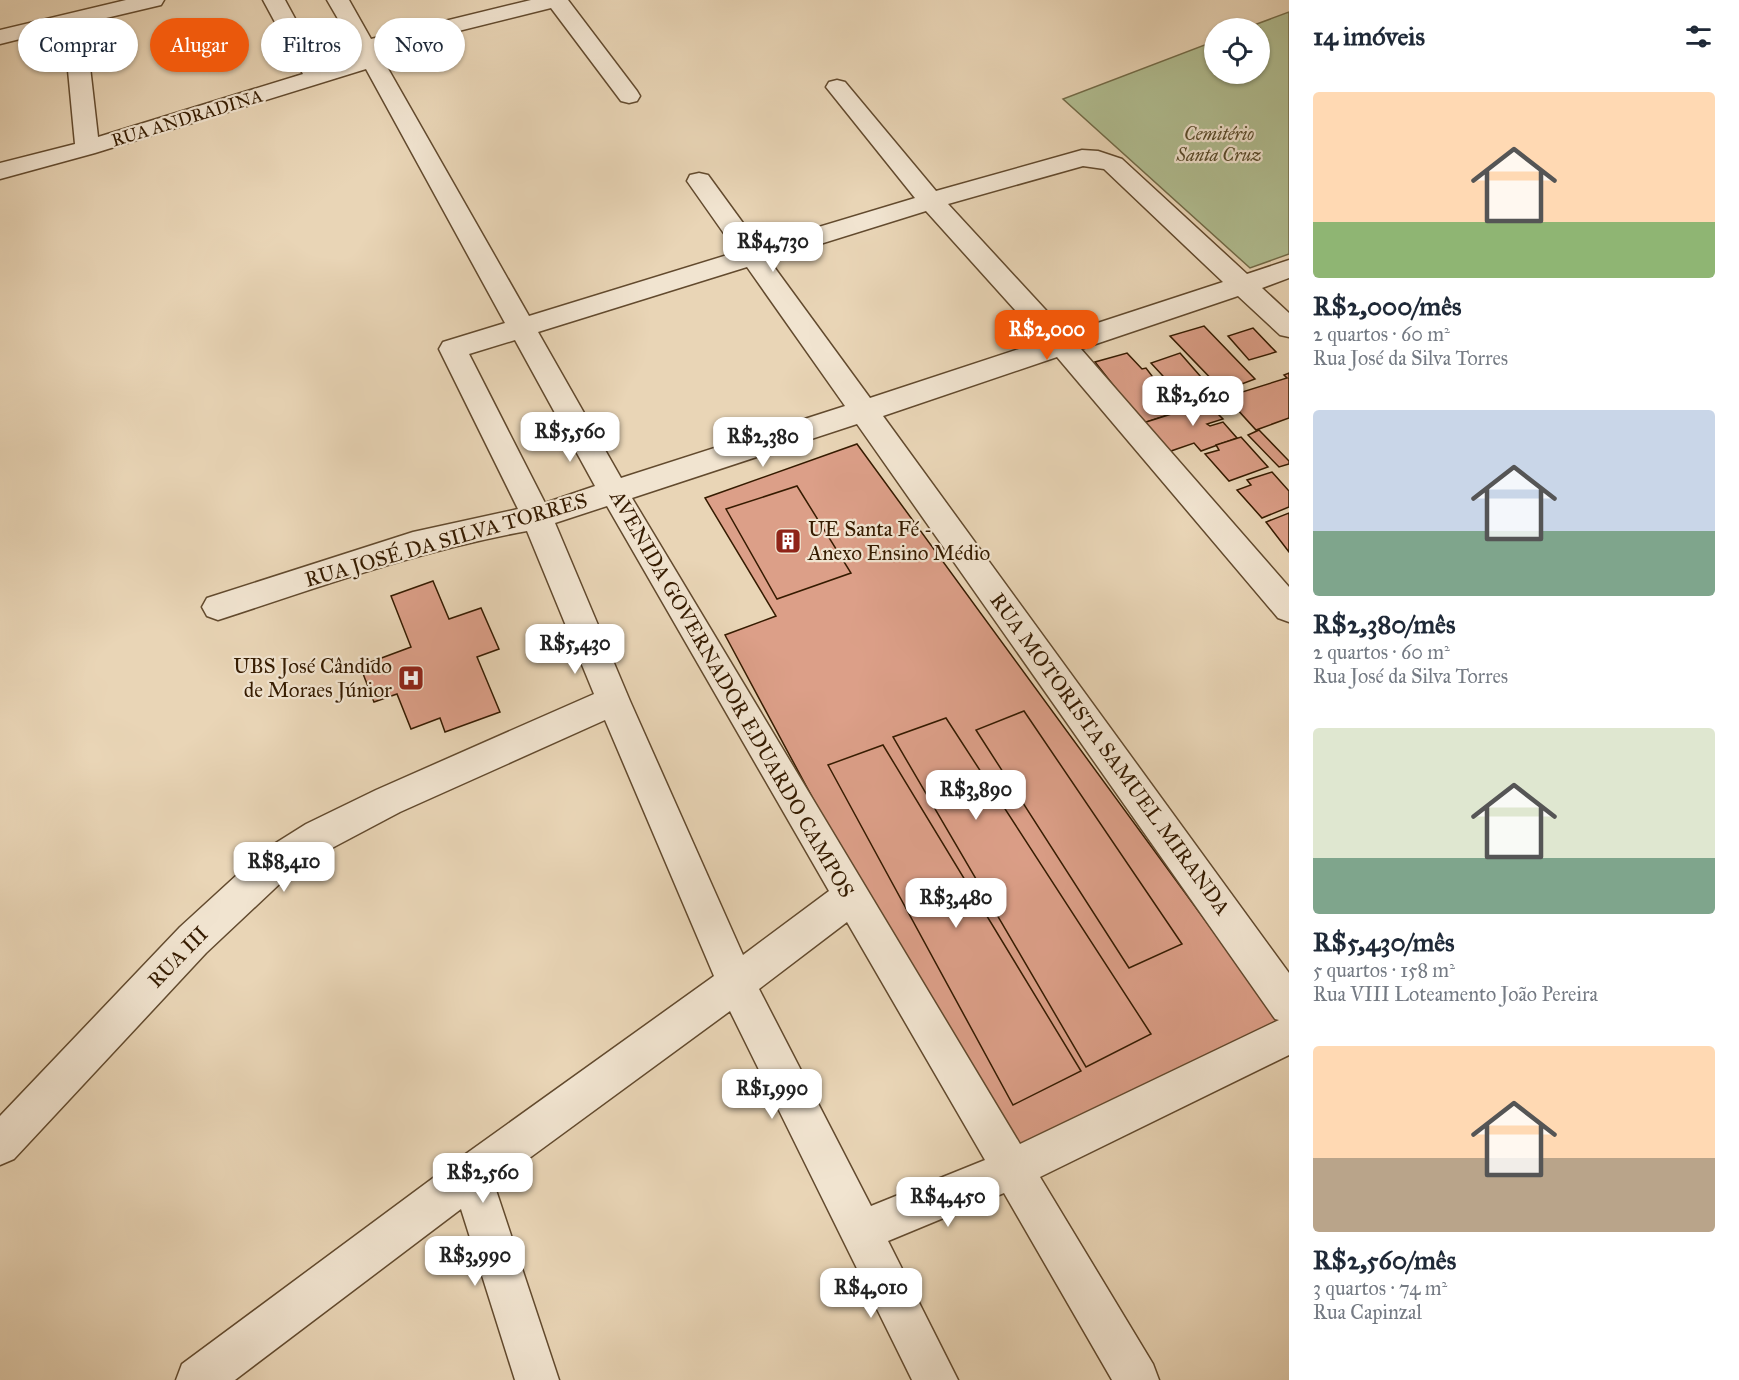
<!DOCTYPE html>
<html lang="pt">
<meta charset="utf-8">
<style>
:root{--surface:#fff;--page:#f2f2f3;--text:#1f2937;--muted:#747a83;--accent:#ea580c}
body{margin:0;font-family:"IM FELL Great Primer",serif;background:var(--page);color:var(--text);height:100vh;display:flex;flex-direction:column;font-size:22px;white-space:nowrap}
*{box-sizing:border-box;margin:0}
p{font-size:20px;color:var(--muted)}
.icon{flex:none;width:33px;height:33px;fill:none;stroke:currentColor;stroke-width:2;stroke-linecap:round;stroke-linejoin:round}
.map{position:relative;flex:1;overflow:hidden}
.sheet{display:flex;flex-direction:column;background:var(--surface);width:450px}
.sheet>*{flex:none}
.hud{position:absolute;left:18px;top:18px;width:570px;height:54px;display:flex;gap:12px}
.controls{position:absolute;left:1204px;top:18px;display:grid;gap:12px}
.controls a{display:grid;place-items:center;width:66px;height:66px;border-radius:50%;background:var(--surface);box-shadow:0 2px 4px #0004;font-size:30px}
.price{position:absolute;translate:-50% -51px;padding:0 14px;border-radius:12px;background:#fff;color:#222;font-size:20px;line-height:39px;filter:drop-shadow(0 2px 3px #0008)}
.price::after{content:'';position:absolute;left:50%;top:36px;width:18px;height:14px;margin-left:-9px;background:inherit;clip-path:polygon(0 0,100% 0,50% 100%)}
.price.current{background:var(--accent);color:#fff}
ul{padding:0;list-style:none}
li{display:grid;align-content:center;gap:12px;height:318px;padding:0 24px}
li span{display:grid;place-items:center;height:186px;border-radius:6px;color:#555}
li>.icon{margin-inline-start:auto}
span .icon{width:108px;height:108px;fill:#fffc;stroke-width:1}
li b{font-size:26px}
h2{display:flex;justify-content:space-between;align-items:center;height:72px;padding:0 24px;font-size:26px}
.tag{padding:0 21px;border-radius:27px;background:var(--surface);box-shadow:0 2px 4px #0004;font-size:21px;line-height:54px}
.tag.current{background:var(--accent);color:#fff}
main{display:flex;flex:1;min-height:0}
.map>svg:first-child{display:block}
</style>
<main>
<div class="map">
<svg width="1289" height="1380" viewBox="0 0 1289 1380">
<rect width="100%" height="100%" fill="#e9d5b6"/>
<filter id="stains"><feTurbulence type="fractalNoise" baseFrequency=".00333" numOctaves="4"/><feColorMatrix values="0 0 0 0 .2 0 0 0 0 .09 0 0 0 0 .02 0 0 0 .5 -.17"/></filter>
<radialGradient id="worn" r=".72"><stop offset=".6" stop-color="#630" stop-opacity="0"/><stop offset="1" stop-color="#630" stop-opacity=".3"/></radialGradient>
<!-- green -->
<polygon fill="#b1be92" stroke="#736c49" stroke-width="1.5" points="1289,12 1289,254 1250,268 1063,99 1215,41 1215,74 1260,74 1260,28 1246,28"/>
<!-- building -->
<g fill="#dc9f88" stroke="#351b00" stroke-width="1.5">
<polygon points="1204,326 1255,379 1223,391 1170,336"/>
<polygon points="1253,328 1276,352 1249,360 1228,336"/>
<polygon points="1127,353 1142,369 1146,368 1155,380 1161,380 1173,394 1169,394 1183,410 1143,423 1095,362"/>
<polygon points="1180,353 1201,377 1173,387 1151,363"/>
<polygon points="1289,373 1289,418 1256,430 1226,397 1287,378 1284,375"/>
<polygon points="1225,397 1235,408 1218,414 1223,419 1207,424 1210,426 1223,422 1237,438 1201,451 1194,443 1168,452 1143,423"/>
<polygon points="1259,430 1289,461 1289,464 1279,467 1248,435"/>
<polygon points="1241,437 1268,467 1229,481 1205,454 1219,450 1216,445"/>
<polygon points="857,444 1289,1035 1012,1169 725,635 776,616 705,498"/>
<polygon points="1272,472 1289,491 1289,507 1262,518 1237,490 1251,485 1247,480"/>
<polygon points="797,486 851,573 777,599 726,509"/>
<polygon points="1289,513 1289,552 1266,522"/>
<polygon points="433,581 449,619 481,608 499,649 477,657 500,712 445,732 440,718 411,729 397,694 374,702 360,666 411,647 391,596"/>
<polygon points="1024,711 1182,944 1129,968 976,730"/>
<polygon points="946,718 1151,1034 1086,1067 893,737"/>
<polygon points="883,745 1081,1071 1013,1105 828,765"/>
</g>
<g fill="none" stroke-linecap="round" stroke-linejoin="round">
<defs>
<path id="minor" d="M126,0H164L161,5L85,23L98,137L303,74L263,0H285L298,24H341L327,0H349L371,39L531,0H568L637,91L640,96L637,101L629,103L621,101L551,8L378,51L529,316L737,252L687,181L690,175L699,173L708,175L759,245L915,198L826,87L829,82L837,80L845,82L936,191L1082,150L1098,151L1122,159L1247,274L1289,260V278L1262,288L1289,313V337L1280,335L1238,296L1081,349L1289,587V622L1278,618L1057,357L883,416L1289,973V1055L1040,1177L1153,1364L1159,1380H1112L1004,1193L888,1241L958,1380H912L730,1011L494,1184L559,1380H515L461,1209L235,1380H176L182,1364L456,1161L714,976L605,720L400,812L332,848L289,875L206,953L14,1159L0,1165V1116L180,927L263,851L306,824L376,790L594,694L527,531C421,550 320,587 218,620L207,616L202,607L207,598L413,532L518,509L439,349L443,342L505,323L366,69L95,153L0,179V163L75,144L64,28L0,44V30ZM306,38H348L359,57L323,68ZM1083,166L1104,169L1223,282L1067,333L948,204ZM926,211L1043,341L870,398L769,260ZM747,267L845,406L621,478L538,332ZM515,340L595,486L545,503L469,354ZM857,424L1275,1019L1279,1020L1020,1144L632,498ZM607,506L829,891L743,955L630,701L555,523ZM847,922L985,1160L871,1206L759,989Z"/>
</defs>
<!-- minor casing -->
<use href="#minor" stroke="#624a2e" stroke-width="3"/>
<!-- minor -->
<use href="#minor" fill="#f1e4d0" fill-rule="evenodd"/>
</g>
<!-- icons -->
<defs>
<symbol id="building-square" viewBox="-11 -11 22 22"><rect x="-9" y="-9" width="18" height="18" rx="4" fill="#8f2418" stroke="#f1e4d0"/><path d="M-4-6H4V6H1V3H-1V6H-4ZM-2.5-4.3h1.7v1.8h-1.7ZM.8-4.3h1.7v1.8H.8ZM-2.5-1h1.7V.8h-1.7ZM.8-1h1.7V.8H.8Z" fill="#fff"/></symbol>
<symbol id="hospital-square" viewBox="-11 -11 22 22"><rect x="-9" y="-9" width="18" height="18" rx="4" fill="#8f2418" stroke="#f1e4d0"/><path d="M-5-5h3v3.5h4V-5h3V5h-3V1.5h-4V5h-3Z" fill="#fff"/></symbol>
</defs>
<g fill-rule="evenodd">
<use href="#building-square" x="773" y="526" width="30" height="30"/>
<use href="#hospital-square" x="396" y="663" width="30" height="30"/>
</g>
<g text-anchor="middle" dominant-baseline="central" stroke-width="4.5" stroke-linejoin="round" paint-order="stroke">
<!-- far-street labels -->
<g font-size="18" fill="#351b00" stroke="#f1e4d0">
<text transform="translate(187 118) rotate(-17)">RUA ANDRADINA</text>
</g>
<!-- far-park labels -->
<g font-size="18" font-style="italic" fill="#5a4c2c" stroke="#f1e4d0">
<text x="1219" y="134">Cemitério<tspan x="1219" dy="21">Santa Cruz</tspan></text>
</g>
<!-- poi labels -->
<g font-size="21" fill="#351b00" stroke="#f1e4d0" text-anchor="start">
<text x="808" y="529">UE Santa Fé -<tspan x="808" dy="24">Anexo Ensino Médio</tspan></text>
<text x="392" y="666" text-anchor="end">UBS José Cândido<tspan x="392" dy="24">de Moraes Júnior</tspan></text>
</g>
<!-- street labels -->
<g font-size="21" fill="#351b00" stroke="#f1e4d0">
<text transform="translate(446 540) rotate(-16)">RUA JOSÉ DA SILVA TORRES</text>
<text transform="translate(732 694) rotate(60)">AVENIDA GOVERNADOR EDUARDO CAMPOS</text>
<text transform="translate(1110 754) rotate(54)">RUA MOTORISTA SAMUEL MIRANDA</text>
<text transform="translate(178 957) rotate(-46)">RUA III</text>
</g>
</g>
<rect width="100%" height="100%" filter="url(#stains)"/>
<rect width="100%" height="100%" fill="url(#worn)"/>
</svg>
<div class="controls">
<a><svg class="icon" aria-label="locate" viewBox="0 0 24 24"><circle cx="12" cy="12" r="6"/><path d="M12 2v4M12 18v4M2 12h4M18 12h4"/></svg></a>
</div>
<b class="price" style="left:773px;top:273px">R$4,730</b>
<b class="price current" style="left:1047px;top:361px">R$2,000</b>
<b class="price" style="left:1193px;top:427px">R$2,620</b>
<b class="price" style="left:570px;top:463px">R$5,560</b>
<b class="price" style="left:763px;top:468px">R$2,380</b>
<b class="price" style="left:575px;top:675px">R$5,430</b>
<b class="price" style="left:976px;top:821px">R$3,890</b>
<b class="price" style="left:284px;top:893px">R$8,410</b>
<b class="price" style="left:956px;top:929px">R$3,480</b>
<b class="price" style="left:772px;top:1120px">R$1,990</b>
<b class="price" style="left:483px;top:1204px">R$2,560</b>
<b class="price" style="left:948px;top:1228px">R$4,450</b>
<b class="price" style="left:475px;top:1287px">R$3,990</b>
<b class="price" style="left:871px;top:1319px">R$4,010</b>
<div class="hud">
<a class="tag">Comprar</a>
<a class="tag current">Alugar</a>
<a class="tag">Filtros</a>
<a class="tag">Novo</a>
</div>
</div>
<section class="sheet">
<h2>14 imóveis<svg class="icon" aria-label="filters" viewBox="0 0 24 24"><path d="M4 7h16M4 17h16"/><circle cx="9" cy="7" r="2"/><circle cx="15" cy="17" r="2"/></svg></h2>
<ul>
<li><span style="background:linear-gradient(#ffd9b3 70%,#8fb573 0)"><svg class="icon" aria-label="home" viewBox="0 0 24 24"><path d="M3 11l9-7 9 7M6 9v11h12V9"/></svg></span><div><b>R$2,000/mês</b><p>2 quartos · 60 m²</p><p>Rua José da Silva Torres</p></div></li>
<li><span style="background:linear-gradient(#c9d6e8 65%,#7fa58c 0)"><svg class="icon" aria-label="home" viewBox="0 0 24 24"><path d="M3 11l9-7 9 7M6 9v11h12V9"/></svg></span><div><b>R$2,380/mês</b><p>2 quartos · 60 m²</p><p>Rua José da Silva Torres</p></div></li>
<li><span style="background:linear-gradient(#dfe7d0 70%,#7fa58c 0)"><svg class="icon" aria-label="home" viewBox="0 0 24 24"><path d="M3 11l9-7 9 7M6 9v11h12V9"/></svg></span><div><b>R$5,430/mês</b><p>5 quartos · 158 m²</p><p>Rua VIII Loteamento João Pereira</p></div></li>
<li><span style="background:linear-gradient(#ffd9b3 60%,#b9a48a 0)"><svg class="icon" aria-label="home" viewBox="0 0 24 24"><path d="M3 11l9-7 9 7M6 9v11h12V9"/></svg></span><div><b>R$2,560/mês</b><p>3 quartos · 74 m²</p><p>Rua Capinzal</p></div></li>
</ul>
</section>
</main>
